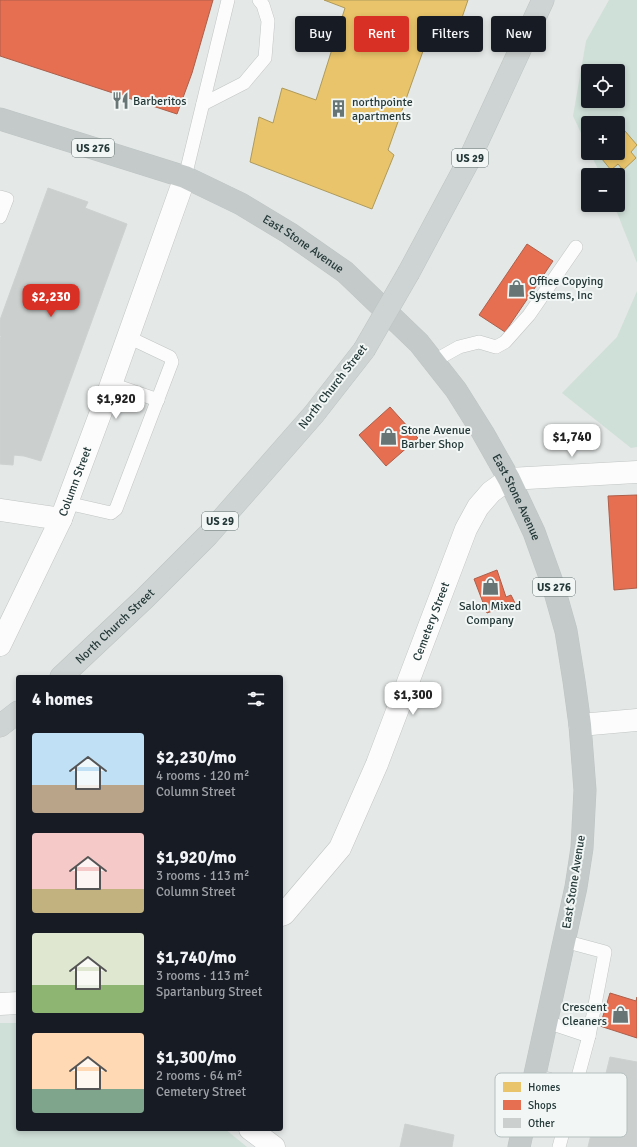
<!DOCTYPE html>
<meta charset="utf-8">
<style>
:root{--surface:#171b24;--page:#242831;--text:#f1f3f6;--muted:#9ea1a6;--accent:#d93025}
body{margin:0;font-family:Signika,sans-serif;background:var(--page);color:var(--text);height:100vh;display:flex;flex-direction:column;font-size:15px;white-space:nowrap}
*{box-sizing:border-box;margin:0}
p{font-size:13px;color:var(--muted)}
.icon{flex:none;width:22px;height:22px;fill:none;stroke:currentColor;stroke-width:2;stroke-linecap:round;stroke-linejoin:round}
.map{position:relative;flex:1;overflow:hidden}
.sheet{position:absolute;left:16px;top:675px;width:267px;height:456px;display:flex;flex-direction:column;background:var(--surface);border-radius:4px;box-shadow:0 2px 6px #0003}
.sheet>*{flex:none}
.top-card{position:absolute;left:295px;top:16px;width:282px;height:36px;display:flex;gap:8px}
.fabs{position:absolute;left:581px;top:64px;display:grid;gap:8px}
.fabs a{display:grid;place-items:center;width:44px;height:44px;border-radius:4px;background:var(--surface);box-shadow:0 2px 6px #0003;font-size:20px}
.price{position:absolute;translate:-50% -34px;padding:0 9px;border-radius:8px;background:#fff;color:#222;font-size:13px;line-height:26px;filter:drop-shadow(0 1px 2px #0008)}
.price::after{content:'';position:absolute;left:50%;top:24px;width:12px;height:9px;margin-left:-6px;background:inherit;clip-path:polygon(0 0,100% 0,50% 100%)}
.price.selected{background:var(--accent);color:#fff}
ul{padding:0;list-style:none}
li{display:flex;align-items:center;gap:12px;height:100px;padding:0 16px}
li span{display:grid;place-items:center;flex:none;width:112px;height:80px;border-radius:4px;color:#555}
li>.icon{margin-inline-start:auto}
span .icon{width:48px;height:48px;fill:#fffc;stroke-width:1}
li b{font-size:17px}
h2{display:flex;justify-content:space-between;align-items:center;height:48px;padding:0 16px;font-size:17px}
.pill{padding:0 14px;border-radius:4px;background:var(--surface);box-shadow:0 2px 6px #0003;font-size:14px;line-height:36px}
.pill.selected{background:var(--accent);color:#fff}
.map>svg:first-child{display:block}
</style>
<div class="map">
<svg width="637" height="1147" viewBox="0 0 637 1147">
<rect width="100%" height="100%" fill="#e4e8e7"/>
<!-- green -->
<g fill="#cfe0d8" fill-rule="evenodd">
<path d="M609,0H637V263L614,205H618V175H601L590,153H618V123H588V148L573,116L586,41ZM588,71H618V101H588Z"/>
<polygon points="637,291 637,447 631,448 562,393 617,337"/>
<polygon points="0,1023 18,1023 18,1129 225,1129 247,1147 0,1147"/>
</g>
<!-- homes -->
<g fill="#e9c46a" stroke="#ae9a5b">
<polygon points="324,0 468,0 453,44 428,37 388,150 394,155 372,209 250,162 259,117 273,123 282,88 316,100 345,8"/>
<polygon points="619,124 637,145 631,152 636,158 623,170 618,164 611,170 597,153 618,153"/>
</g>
<!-- shops -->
<g fill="#e76f51" stroke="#ac5f4a">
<polygon points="0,0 213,0 192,73 177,114 0,56"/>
<polygon points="527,244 553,261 505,332 479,315"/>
<polygon points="390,407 418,438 386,466 359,435"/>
<polygon points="637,495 637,588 614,590 608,496"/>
<polygon points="497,570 506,597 511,595 515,603 487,613 474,579"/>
<polygon points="610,993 636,1001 637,997 637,1038 600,1026"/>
</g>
<!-- building -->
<g fill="#cbd0cf" stroke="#cdd1d0">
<polygon points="48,188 88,202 85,208 127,224 41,461 24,456 14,455 13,465 0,464 0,339 1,336 0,335 0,320"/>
<polygon points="610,1057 637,1062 637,1147 588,1147"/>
<polygon points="405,1124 454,1135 452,1147 400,1147"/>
</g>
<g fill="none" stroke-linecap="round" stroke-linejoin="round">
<defs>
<g id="service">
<polyline points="203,104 244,83 265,58 268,21 263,5 259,0"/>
<polyline points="185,177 228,0"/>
<polyline points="0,197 7,199 0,217"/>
<polyline points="434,361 459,347 479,342 496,347 505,342 529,315 576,247"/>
<polyline points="111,384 158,400"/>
<polyline points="67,503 111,513 116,509 172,362 170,357 128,337"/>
<polyline points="547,1022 589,1036 605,952 564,941"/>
<polyline points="535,1075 575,1087"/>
<polyline points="559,1147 589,1036"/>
</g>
<g id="minor">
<polyline points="0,510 61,519"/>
<path id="s1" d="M0,645L61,519L108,393L185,177"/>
<polyline points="580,725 637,720"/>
<path id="s2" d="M281,915L284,914L340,848L377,764L466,529L478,507L491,492L509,479L637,472"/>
<polyline points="0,1004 18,1003"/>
<polyline points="250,1129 274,1147"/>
</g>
<g id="primary">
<polyline points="409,272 469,160 543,0"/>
<path id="s3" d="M61,677L144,599L208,535L314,414L364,350"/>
<polyline points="0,726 18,712"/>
</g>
<g id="trunk">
<path id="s4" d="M0,119L185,177L241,204L289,233L345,272L419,343L456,390L483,433L509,479L534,532L553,585L566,631L574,681L580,725L585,790L582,848L576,887L519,1147"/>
</g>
</defs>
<!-- service casing -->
<use href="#service" stroke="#c1c5c4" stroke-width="14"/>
<!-- minor casing -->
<use href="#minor" stroke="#c1c5c4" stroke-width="23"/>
<!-- primary casing -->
<use href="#primary" stroke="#bdc4c3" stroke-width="23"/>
<!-- trunk casing -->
<use href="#trunk" stroke="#bdc4c3" stroke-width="23"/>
<!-- service -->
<use href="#service" stroke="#fbfcfb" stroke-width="13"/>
<!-- minor -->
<use href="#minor" stroke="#fbfcfb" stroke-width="22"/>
<!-- primary -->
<use href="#primary" stroke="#ced4d3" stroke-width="22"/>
<!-- trunk -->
<use href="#trunk" stroke="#c4caca" stroke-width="22"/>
<defs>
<polyline id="primary-bridge" points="364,350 409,272"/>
</defs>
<!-- primary-bridge casing -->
<use href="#primary-bridge" stroke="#bdc4c3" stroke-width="23" stroke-linecap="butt"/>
<!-- primary-bridge -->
<use href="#primary-bridge" stroke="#ced4d3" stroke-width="22"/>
</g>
<!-- icons -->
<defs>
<symbol id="restaurant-bare" viewBox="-9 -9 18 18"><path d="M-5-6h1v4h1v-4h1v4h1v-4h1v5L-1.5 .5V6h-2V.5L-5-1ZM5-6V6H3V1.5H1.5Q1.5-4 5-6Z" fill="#677675" stroke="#f2f7f6" stroke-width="2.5" paint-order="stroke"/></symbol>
<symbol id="building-bare" viewBox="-9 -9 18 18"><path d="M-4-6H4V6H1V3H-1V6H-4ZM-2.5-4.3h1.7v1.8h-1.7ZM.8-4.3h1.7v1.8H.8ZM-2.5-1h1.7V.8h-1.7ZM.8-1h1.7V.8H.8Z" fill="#677675" stroke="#f2f7f6" stroke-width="2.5" paint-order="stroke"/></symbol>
<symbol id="shop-bare" viewBox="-9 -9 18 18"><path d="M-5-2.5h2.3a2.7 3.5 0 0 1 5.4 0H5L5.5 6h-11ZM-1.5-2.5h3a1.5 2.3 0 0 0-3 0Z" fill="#677675" stroke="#f2f7f6" stroke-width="2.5" paint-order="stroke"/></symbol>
</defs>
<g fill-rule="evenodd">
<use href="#restaurant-bare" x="108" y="88" width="25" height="25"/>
<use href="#building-bare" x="326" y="96" width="25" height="25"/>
<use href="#shop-bare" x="504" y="276" width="25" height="25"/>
<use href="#shop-bare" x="376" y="424" width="25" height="25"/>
<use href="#shop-bare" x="478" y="574" width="25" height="25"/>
<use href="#shop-bare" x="608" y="1002" width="25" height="25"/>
</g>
<g text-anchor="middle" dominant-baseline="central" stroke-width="4" stroke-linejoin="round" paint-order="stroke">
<!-- shield labels -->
<g fill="#f2f7f6" stroke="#627271" stroke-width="1">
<rect x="72" y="139" width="42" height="18" rx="3"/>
<rect x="452" y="149" width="36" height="18" rx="3"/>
<rect x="202" y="512" width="36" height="18" rx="3"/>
<rect x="533" y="578" width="42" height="18" rx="3"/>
</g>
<g font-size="11" font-weight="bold" fill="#243938">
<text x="93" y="148">US 276</text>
<text x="470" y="158">US 29</text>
<text x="220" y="521">US 29</text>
<text x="554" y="587">US 276</text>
</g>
<!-- poi labels -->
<g font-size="12" fill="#243938" stroke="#f2f7f6" text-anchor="start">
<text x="133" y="101">Barberitos</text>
<text x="352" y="102">northpointe<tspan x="352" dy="14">apartments</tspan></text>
<text x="529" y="281">Office Copying<tspan x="529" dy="14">Systems, Inc</tspan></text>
<text x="401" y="430">Stone Avenue<tspan x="401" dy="14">Barber Shop</tspan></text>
<text x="490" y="606" text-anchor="middle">Salon Mixed<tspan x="490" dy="14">Company</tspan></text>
<text x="607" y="1007" text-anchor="end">Crescent<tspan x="607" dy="14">Cleaners</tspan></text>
</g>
<!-- street labels -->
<g font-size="12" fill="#243938" stroke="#f2f7f6">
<text stroke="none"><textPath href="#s4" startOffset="330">East Stone Avenue</textPath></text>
<text transform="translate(333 387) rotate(-52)">North Church Street</text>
<text stroke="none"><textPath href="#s1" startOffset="180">Column Street</textPath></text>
<text stroke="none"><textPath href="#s4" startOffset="666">East Stone Avenue</textPath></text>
<text stroke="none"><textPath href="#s2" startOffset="334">Cemetery Street</textPath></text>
<text stroke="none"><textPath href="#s3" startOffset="74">North Church Street</textPath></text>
<text transform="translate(574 882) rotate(-81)">East Stone Avenue</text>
</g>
</g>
<!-- legend -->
<rect x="495" y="1073" width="132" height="64" rx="6" fill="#f2f7f6" stroke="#b4bebd" stroke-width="1"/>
<rect x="503" y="1082" width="18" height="10" fill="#e9c46a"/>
<rect x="503" y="1100" width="18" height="10" fill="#e76f51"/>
<rect x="503" y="1118" width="18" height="10" fill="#cbd0cf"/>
<g font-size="11" fill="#243938">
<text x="528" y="1091">Homes</text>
<text x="528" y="1109">Shops</text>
<text x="528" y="1127">Other</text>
</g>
</svg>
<div class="fabs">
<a><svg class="icon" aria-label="locate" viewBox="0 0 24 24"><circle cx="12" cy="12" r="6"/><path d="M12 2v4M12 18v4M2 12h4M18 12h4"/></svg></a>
<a>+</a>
<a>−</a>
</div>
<b class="price selected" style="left:51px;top:318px">$2,230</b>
<b class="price" style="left:116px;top:420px">$1,920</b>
<b class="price" style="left:572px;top:458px">$1,740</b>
<b class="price" style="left:413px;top:716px">$1,300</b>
<div class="top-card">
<a class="pill">Buy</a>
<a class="pill selected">Rent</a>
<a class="pill">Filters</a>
<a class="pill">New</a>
</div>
<section class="sheet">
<h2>4 homes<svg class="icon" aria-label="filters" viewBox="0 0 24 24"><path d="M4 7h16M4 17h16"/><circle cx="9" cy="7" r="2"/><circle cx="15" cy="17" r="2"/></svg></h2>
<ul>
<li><span style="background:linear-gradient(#bfe0f5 65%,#b9a48a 0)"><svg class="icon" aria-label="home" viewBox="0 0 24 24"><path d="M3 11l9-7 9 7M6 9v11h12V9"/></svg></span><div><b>$2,230/mo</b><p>4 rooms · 120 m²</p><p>Column Street</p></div></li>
<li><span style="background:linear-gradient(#f6c9c9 70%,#c2b280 0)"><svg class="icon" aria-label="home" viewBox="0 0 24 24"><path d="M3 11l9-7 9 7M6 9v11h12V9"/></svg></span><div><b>$1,920/mo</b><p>3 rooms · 113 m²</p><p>Column Street</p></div></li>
<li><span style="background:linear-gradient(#dfe7d0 65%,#8fb573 0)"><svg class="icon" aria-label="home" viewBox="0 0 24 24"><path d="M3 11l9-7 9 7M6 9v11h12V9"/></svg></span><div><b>$1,740/mo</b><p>3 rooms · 113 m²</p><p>Spartanburg Street</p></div></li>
<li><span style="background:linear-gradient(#ffd9b3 70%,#7fa58c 0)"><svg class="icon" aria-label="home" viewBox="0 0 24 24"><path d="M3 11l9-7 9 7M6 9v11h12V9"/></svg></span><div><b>$1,300/mo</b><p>2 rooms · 64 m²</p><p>Cemetery Street</p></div></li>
</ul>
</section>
</div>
